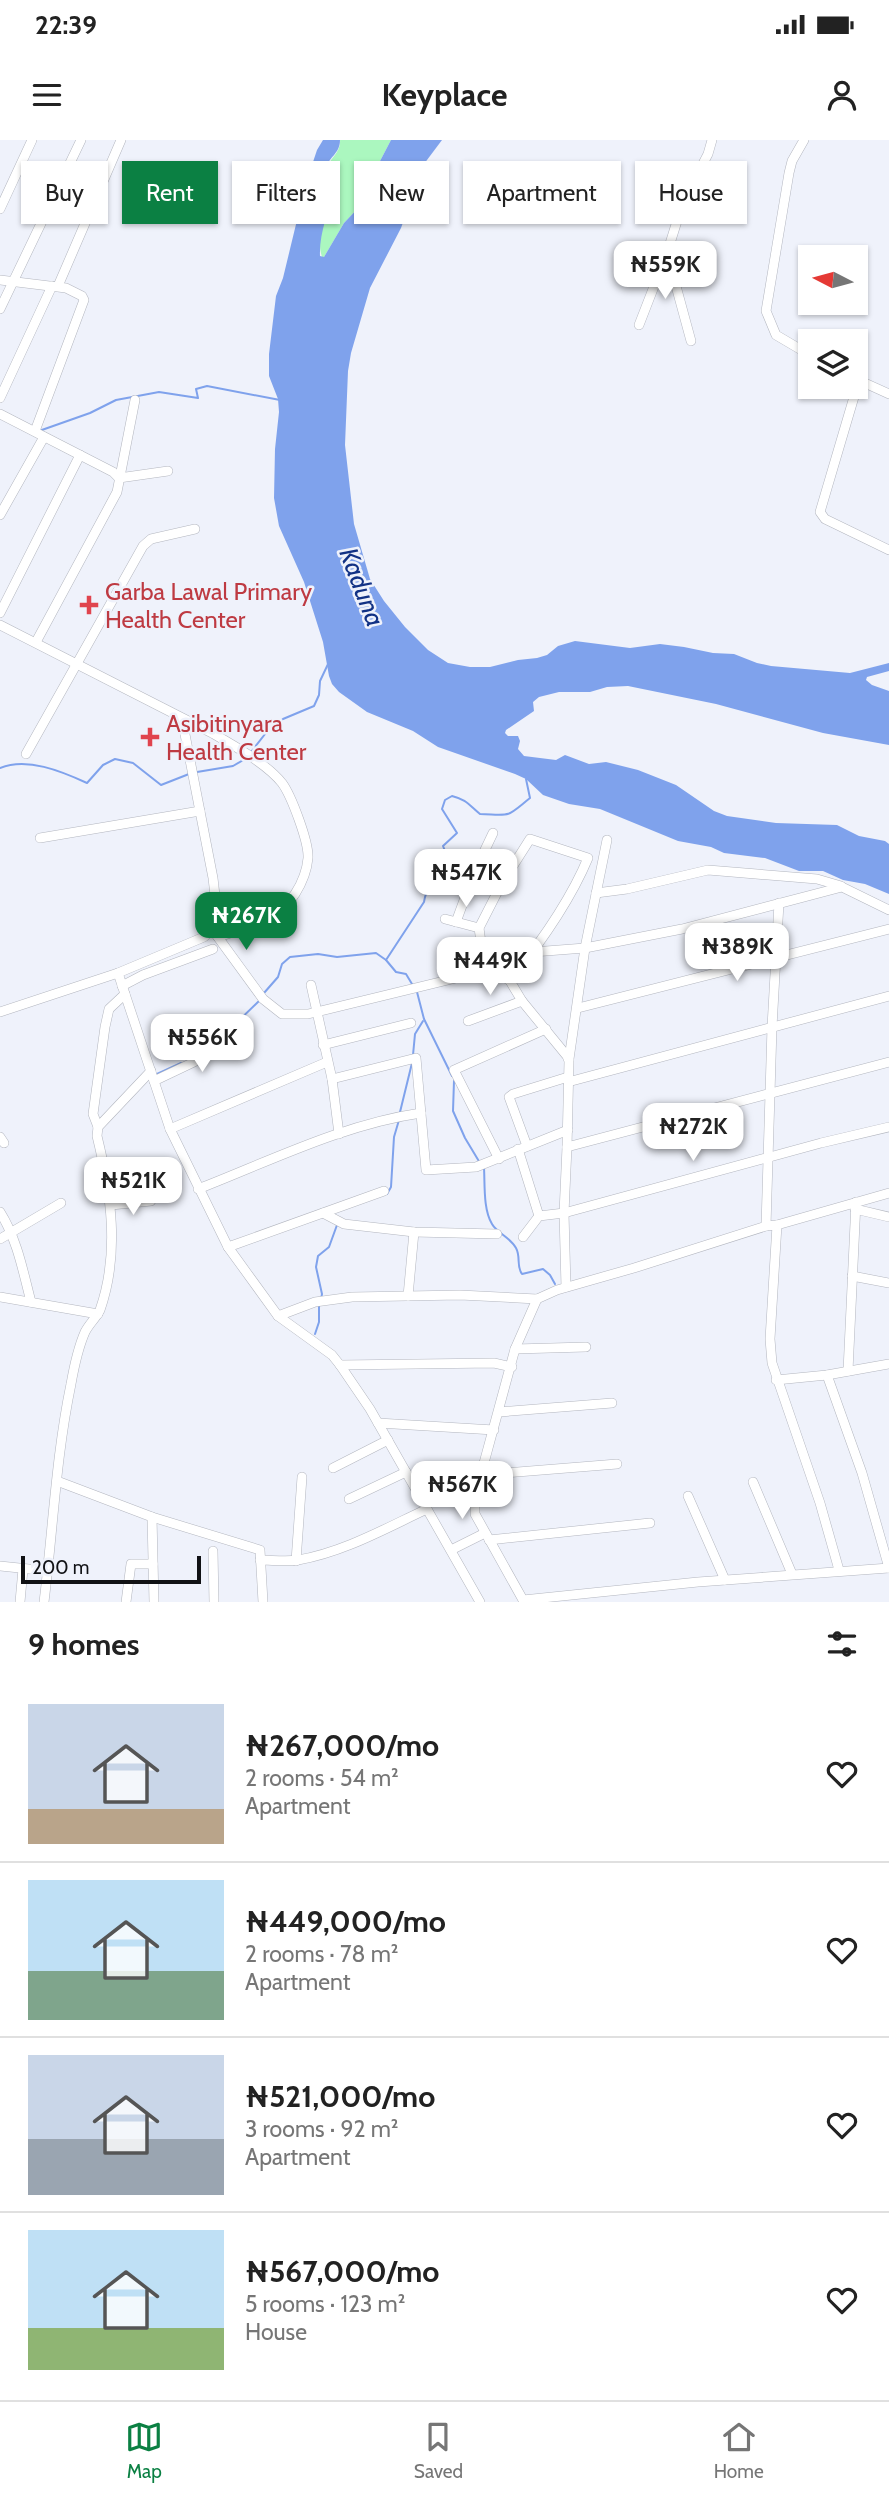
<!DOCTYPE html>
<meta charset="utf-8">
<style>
:root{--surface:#fff;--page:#f6f6f6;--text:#222;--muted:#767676;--line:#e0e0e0;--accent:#0b8043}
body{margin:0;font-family:Cabin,sans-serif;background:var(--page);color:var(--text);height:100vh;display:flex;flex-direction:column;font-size:26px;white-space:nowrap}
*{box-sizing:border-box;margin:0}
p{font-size:23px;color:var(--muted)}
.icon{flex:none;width:38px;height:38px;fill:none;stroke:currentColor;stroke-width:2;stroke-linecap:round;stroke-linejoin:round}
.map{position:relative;height:1462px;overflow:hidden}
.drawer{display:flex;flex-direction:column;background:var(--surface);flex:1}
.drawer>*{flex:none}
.top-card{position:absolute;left:21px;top:21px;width:847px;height:63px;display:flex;gap:14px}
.needle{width:46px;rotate:276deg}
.tools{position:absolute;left:798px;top:105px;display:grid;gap:14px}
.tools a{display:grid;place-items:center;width:70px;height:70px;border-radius:0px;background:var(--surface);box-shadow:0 2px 5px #0004;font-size:35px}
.scale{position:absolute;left:21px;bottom:18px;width:180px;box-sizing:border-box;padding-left:7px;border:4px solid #111215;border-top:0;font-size:19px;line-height:24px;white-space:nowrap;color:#111215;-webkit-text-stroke:5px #eff2fb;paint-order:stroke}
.price{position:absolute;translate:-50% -60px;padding:0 16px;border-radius:14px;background:#fff;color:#222;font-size:23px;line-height:46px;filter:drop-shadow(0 2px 4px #0008)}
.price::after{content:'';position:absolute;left:50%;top:42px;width:21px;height:16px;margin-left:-10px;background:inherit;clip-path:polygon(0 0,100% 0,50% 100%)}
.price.on{background:var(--accent);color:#fff}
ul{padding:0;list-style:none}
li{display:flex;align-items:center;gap:21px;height:175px;padding:0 28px}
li+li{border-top:2px solid var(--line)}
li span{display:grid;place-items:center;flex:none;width:196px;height:140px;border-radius:0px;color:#555}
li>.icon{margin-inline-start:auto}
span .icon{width:84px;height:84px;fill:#fffc;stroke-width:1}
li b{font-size:30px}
h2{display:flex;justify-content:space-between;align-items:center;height:84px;padding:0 28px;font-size:30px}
.tag{padding:0 24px;border-radius:0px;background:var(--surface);box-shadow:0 2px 5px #0004;font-size:24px;line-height:63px}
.tag.on{background:var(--accent);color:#fff}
.status{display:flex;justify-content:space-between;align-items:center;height:49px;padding:0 35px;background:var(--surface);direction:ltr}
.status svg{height:19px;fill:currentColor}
header{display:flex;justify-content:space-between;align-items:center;height:91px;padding:0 28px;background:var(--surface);font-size:32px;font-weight:700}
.menu{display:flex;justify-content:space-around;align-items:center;height:98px;border-top:2px solid var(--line);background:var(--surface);font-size:19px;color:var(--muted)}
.menu a{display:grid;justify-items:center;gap:4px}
.menu .on{color:var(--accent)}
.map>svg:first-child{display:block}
</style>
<div class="status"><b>22:39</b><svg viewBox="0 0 49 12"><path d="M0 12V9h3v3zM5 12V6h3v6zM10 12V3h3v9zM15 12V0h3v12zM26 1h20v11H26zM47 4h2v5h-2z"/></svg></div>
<header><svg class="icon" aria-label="menu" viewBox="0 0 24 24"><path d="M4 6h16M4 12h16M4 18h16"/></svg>Keyplace<svg class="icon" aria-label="person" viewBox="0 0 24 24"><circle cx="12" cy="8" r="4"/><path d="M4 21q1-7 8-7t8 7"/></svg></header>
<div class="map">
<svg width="889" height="1462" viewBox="0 0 889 1462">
<rect width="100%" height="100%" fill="#eff2fb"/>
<!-- green -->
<path fill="#abf7bf" d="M340,0H391L379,23L360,66L344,83L324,117H322C314,91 332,72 333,49C333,41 327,34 327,27C331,17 341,12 340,0Z"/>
<!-- water -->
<path fill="#7fa2ec" d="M323,0H340C340,15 327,17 327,29C327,38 334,40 333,50C329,73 319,92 320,116L324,117L344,83L360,66L379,23L391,0H442L424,24L401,88L370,148L351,213L348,231L345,305L354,384L370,439L384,461L405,487L428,510L448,523L470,527H490L518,520L537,518L547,515L558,506L575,501L630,508L660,504L684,507L713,513L734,514L757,523L771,526L850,533L889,523V531L867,537L866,540L872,545L889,551V605L823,593L716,564L628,546L607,547L590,552H559L539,557L533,562L534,571L506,590L505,593L508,596H518L520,601L518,609L524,616L556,620L565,615L589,624L606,622L638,630L676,645L714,671L727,676L776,683L837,685L859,696L885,701L889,704V754L865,744L843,740L823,731H799L765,718L724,713L711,707L678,701L600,669L569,664L543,655L526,639L515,634L438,607L413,591L367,572L339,552L332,544L329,536L323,502L304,442L279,386L274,358L275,309L279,272L278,259L269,236V214L276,156L283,138L306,43L317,10Z"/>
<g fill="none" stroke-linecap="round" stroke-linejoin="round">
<!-- stream -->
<g stroke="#7fa2ec" stroke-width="2">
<polyline points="39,291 90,273 116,260 143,255 159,252 198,258 196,249 207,246 280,260"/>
<polyline points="251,612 269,589 283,579 314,566 319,555 320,541 329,522"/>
<path d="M0,628C27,617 61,631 87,643L103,625L115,619L133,623L161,645L189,634"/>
<polyline points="197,632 233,626 245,619"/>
<path d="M412,844L406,834L396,832L386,820L424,762C426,747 434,741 438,728C441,721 440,717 445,711L443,706L457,693L442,669L445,660L452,656C467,660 468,664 480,674C513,675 505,678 530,658L526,639"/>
<polyline points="417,852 424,879 452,936"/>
<polyline points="264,853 278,837 282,824 290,817 318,814 337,817 376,813 386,820"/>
<polyline points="228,891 259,861"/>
<polyline points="413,915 415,894 423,881"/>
<polyline points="157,934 181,923"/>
<polyline points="454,941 453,971 465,998 480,1023"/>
<polyline points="400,972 412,923"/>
<path d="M484,1028C485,1044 483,1069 492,1084C497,1093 510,1097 516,1108C521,1117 516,1126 522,1134L543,1129L550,1135L555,1144"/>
<polyline points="387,1054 391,1047 394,997 399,980"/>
<polyline points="321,1159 322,1154 316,1127 318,1116 329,1107 337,1085"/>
<polyline points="315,1194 319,1182 319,1164"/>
</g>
<defs>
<g id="minor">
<polyline points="804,0 792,21 789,33 766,171 776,195 810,215"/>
<polyline points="0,69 32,0"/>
<polyline points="667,113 691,201"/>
<polyline points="0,140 66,148 82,156 84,160 35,291"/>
<polyline points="58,146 121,0"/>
<polyline points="0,169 81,0"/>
<polyline points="639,185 667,113 683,62 708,14 712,0"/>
<polyline points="856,239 889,254"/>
<polyline points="859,240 820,372 825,379 889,410"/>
<polyline points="0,258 52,146"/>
<polyline points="0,274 113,332 119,338"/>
<polyline points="119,338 168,331"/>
<polyline points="0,375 44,297"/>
<polyline points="0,473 80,315"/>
<path d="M0,485L212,593C233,605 267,624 282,643C291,655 309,702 308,718C306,742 289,768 269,780C255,787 234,791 218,797"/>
<polyline points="36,502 117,352 135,260"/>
<polyline points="26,614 143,406 151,399 195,389"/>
<polyline points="40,698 200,671"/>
<polyline points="596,753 627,749 708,730 817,739 841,746"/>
<polyline points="445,779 479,788"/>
<polyline points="456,782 474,733 493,693"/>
<polyline points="212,789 263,859 282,874 308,874 485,831 497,832 510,841 522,861 567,916 569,921 567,1007 889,922"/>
<polyline points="533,812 585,808 682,789 842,747 889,770"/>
<path d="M485,831L479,788L502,743L530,699L588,718C571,759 538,806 510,841"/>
<polyline points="118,833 170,989 228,1107 278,1176 332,1215 340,1225 370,1269 480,1462"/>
<polyline points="311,845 332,939 339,994"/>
<polyline points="122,846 143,835 213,809"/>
<polyline points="578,868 889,789"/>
<polyline points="0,872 118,833 204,797 212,789 217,773 213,738 182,579"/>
<polyline points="468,881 522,861"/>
<polyline points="323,905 411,883"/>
<polyline points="569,919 585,808 607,700"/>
<polyline points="332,939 416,918 426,1030 476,1027 568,990"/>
<polyline points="154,941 194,922 229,895"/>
<polyline points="568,942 889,856"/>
<polyline points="98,987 93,974 105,887 109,869 125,854"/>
<polyline points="170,989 327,922"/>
<polyline points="0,997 4,1003"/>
<polyline points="527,1006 509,957 513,954 568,937"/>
<polyline points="518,1009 539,1076"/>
<polyline points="499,1019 454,930 546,889"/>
<path d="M198,1049C270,1021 344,984 421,973"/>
<polyline points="111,1065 151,1061"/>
<polyline points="855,1069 889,1077"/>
<path d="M0,1072C17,1099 23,1131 31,1162"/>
<polyline points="323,1073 344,1084 414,1092 497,1094"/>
<polyline points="777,1085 770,1199 772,1223 820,1363 839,1430"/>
<polyline points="766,1086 772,887 779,763"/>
<polyline points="523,1097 539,1076 564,1073 821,1003 889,987"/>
<polyline points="0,1099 61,1063"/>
<polyline points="228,1107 384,1051"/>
<polyline points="852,1136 889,1143"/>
<polyline points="566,1147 564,1073 567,1007"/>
<polyline points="408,1156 414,1092"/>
<polyline points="0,1157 98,1174"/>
<polyline points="537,1159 515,1209 475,1356 475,1374 523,1460 698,1442 889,1428"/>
<polyline points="278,1176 315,1162 352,1157 460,1155 537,1159 557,1150 634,1128 766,1086 777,1085 889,1053"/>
<polyline points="515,1209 586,1207"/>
<polyline points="340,1225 494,1223 512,1227"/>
<polyline points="848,1231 856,1062"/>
<polyline points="827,1235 862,1333 889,1428"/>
<polyline points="776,1240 827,1235 889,1224"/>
<polyline points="499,1272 612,1263"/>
<polyline points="378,1283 494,1290"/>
<polyline points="333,1328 388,1300"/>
<polyline points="480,1335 617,1324"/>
<polyline points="57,1341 152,1377 260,1410 263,1462"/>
<polyline points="753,1342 792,1434"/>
<polyline points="688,1356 725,1440"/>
<polyline points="349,1359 406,1332"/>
<polyline points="152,1377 154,1462"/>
<polyline points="489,1400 650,1383"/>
<polyline points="451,1410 485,1393"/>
<polyline points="213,1411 214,1462"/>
<path d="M260,1420C272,1420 286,1422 298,1420C344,1412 386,1388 427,1369"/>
<polyline points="296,1421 302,1337"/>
<polyline points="0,1426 48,1431"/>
<polyline points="20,1462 23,1429"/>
<path d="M44,1462C53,1389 56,1316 71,1244C74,1227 78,1208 85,1192C89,1184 96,1178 100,1170C120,1113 111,1053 97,996L98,987L151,931"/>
<polyline points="126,1462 131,1424 153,1424"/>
</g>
</defs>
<!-- minor casing -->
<use href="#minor" stroke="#b3b6bf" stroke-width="10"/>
<!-- minor -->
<use href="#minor" stroke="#fff" stroke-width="9"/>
</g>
<!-- markers -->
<g fill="#e0444e" stroke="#eff2fb" stroke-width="2.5">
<path d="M85.5 454.5h7v7h7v7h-7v7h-7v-7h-7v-7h7z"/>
<path d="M146.5 586.5h7v7h7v7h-7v7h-7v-7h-7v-7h7z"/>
</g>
<g text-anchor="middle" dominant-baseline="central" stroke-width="5" stroke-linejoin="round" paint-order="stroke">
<!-- health labels -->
<g font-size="24" fill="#be3a42" stroke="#eff2fb" text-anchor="start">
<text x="105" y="451">Garba Lawal Primary<tspan x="105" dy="28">Health Center</tspan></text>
<text x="166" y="583">Asibitinyara<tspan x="166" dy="28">Health Center</tspan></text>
</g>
<!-- water labels -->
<g font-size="26" font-style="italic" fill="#123285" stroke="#eff2fb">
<text transform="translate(362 447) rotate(69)">Kaduna</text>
</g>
</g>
</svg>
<div class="tools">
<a><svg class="needle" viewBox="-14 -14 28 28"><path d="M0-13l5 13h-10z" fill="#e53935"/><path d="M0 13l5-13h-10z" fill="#767676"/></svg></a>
<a><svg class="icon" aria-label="layers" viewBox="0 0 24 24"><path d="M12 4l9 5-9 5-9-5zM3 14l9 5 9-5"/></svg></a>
</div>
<div class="scale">200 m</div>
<b class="price" style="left:665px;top:161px">₦559K</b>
<b class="price" style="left:466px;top:769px">₦547K</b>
<b class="price on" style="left:246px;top:812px">₦267K</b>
<b class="price" style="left:737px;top:843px">₦389K</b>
<b class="price" style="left:490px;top:857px">₦449K</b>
<b class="price" style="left:202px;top:934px">₦556K</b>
<b class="price" style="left:693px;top:1023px">₦272K</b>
<b class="price" style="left:133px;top:1077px">₦521K</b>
<b class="price" style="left:462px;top:1381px">₦567K</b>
<div class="top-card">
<a class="tag">Buy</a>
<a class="tag on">Rent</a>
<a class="tag">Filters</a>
<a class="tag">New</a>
<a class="tag">Apartment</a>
<a class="tag">House</a>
</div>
</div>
<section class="drawer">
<h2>9 homes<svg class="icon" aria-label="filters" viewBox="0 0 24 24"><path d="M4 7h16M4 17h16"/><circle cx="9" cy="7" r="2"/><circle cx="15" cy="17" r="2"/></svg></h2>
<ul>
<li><span style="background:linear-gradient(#c9d6e8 75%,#b9a48a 0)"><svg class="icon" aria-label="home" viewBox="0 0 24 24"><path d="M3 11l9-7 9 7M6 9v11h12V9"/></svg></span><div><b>₦267,000/mo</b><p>2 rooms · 54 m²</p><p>Apartment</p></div><svg class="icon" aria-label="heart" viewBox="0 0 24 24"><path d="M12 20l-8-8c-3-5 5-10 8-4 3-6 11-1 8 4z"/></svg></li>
<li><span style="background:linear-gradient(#bfe0f5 65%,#7fa58c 0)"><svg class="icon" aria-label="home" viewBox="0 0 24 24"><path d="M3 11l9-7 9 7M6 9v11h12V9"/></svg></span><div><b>₦449,000/mo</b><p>2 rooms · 78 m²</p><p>Apartment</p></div><svg class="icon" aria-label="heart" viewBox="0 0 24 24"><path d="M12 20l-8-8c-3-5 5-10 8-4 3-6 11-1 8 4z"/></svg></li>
<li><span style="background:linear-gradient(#c9d6e8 60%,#9aa5b1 0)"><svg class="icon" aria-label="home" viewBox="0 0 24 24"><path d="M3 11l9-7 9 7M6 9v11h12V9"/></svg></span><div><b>₦521,000/mo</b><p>3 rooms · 92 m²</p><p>Apartment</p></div><svg class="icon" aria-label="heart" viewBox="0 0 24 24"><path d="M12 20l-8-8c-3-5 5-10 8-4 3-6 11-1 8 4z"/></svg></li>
<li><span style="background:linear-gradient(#bfe0f5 70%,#8fb573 0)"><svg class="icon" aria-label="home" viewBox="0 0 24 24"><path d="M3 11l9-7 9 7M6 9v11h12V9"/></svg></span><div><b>₦567,000/mo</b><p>5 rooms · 123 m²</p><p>House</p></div><svg class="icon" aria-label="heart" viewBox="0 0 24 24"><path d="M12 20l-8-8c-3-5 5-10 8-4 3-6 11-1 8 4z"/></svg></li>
</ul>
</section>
<nav class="menu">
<a class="on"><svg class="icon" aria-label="map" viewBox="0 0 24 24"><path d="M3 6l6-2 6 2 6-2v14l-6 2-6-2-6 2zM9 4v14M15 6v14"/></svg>Map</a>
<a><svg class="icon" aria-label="saved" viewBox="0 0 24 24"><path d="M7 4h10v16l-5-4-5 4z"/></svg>Saved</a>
<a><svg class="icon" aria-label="home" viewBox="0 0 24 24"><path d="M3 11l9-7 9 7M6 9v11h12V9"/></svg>Home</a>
</nav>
